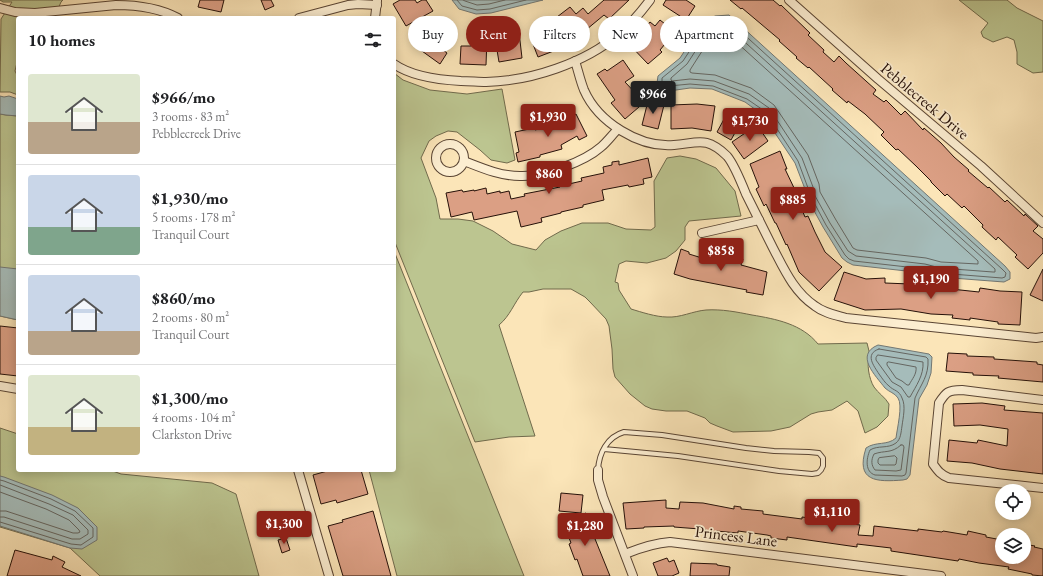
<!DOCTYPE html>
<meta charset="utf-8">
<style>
:root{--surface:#fff;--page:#f2f2f2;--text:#202124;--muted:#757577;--line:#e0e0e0;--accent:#8f2418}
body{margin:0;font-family:"EB Garamond",serif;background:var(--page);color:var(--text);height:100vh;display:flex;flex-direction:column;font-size:15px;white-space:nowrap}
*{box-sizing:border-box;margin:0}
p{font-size:13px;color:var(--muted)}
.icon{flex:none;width:22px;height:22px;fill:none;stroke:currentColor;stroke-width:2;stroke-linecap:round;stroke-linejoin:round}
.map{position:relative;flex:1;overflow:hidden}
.panel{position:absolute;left:16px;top:16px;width:380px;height:456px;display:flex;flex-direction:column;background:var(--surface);border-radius:4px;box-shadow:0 2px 10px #0003}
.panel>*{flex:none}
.banner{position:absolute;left:408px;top:16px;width:380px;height:36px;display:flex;gap:8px}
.buttons{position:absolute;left:995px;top:484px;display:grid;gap:8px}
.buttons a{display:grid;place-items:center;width:36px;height:36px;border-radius:50%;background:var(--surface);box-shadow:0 2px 10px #0003;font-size:20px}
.price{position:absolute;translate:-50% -34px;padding:0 9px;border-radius:4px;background:var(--accent);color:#fff;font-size:13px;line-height:26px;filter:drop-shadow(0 1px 2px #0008)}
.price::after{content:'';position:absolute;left:50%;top:24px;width:12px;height:9px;margin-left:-6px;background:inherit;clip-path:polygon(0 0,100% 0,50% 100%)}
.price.selected{background:#222;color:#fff}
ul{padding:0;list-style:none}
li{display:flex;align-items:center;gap:12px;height:100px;padding:0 12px}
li+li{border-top:1px solid var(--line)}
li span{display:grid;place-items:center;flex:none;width:112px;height:80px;border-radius:4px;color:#555}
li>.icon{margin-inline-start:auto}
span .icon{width:48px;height:48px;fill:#fffc;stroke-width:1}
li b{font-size:17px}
h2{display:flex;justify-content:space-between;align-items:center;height:48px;padding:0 12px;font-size:17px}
.tag{padding:0 14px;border-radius:18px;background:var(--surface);box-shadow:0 2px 10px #0003;font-size:14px;line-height:36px}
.tag.selected{background:var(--accent);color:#fff}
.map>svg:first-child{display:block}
</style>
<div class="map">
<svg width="1043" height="576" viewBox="0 0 1043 576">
<rect width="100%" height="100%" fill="#fbe5b8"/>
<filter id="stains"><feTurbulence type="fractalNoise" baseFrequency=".005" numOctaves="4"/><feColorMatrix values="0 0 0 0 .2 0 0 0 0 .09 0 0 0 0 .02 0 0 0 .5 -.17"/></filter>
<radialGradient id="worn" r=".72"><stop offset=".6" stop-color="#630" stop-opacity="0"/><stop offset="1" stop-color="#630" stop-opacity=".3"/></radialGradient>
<!-- green -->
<g fill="#bcc590" stroke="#706a4c">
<polygon points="0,0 63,0 61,2 54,18 18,18 18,58 15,71 18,77 18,95 10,92 0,92 1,19 12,2 3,2"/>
<polygon points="959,0 1007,0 1017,8 1043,21 1043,72 1033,73 1017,64 1017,52 1014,40 1007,37 993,42 983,37 981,32 988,23"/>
<path d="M394,73L403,80L430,90L467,94L502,89L515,160L507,163L491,160L480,150L457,132L448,131L436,136L429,141L421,158L436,198L440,219H458L473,221L493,231L512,244L536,250L545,240L561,231L582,223H608L626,229L651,230L655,227L654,181L667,158L680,156L696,159L716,168L735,191L741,216L689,221L685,227V240L676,251L666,258L647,263L626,261L619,264L615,282L618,283L619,290L631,309C641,312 656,317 667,317C680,318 693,311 706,310C722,309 737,312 752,315C776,319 802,324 818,344L867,343L870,355C866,363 869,379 874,387C878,393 885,397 889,404L888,416L877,427L865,433L858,411L847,401L832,410L818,412L811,414L790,427L771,431L733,432L717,426L710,423L705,418L687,411H666L652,409L645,406L630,394L615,377L613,369L612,349L609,326L606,319L590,302L585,297L571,289H543L529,292H523C514,303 510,316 499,325L535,436L509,437L475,442L394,240Z"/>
<polygon points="0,114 6,115 18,116 18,320 0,316"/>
<polygon points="394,251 524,576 397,576 369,470 394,470"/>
<polygon points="0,428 18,434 18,470 110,470 121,474 212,483 236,494 259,576 100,576 70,548 0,527"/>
</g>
<!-- water -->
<g fill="#a5bcba" stroke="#727773">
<polygon points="452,0 543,0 491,13 476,14 459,9"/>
<polygon points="729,15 1005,266 1010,272 1010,279 1004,282 939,277 924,273 853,265 847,262 842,258 823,227 806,196 805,189 795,163 763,115 745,102 712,89 690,88 669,91 662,89 657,83 658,76 680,58 703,23 715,16"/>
<polygon points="0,96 4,97 9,96 18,99 18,116 6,115 0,114"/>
<polygon points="0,267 18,269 18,320 0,316"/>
<path d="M878,345L929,354L932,357L931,373L927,385L919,399L910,475L907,479L903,480C877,482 855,482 866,448C876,441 887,446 896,438C897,429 903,405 898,398C895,393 889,392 885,388C876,376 854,355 878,345Z"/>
<polygon points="0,476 4,477 52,495 78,508 97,527 97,540 82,549 70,548 0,526"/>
</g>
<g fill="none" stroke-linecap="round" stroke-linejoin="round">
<!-- shore -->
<g stroke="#656661" stroke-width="1">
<polyline points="457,0 462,6 477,10 490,9 526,0"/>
<polyline points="463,0 465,1 477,5 489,4 505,0"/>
<polygon points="717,20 728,20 1002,269 1006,273 1005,277 1002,278 939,273 925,269 854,261 849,259 845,255 826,225 810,195 808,188 798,161 766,112 747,99 713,86 690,84 669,86 664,85 662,82 662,78 683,61 706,26"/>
<polygon points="718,25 726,25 995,269 995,272 993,272 940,268 925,264 856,256 848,251 830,223 814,194 813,187 802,158 769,108 749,94 714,81 690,79 672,81 671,80 671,78 687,64 709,30"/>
<polygon points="720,31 724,31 978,261 978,264 941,262 926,258 857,250 853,248 836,220 820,192 819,184 808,155 774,105 751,88 715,75 692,73 690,72 690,70 713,34"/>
<path d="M879,349L926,357L928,359C929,376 921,384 915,398L906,473L905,475L902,476L875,475C865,472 866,459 870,450C878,445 888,449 896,443C901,439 901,432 902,426C903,418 906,406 902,398C899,390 894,391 889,386C885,383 882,378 879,374C874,366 864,354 879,349Z"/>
<path d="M878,355L923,362C924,375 916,386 910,397H908L901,387L892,382L876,360V358Z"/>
<path d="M889,362L916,367C917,374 912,379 909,385H907L902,381L896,378L887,365V363Z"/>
<path d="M901,445H903L904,447L901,470L896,471L875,470C871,465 871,460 874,454C885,450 891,454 901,445Z"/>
<polygon points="895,456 897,458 896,464 895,465 880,465 878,463 878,460 879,458"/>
<polyline points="0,480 4,481 51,499 75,511 93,528 93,537 81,545 71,544 0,522"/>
<polyline points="0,485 49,504 73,515 88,530 88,534 80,539 72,539 4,517 0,517"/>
<polyline points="0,492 46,509 69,520 79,530 80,532 78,533 73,533 6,511 0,511"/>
</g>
</g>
<!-- building -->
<g fill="#db9f84" stroke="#251008">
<polygon points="200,0 224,0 221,12 198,7"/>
<polygon points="261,0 271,0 274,6 265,10"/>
<polygon points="400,0 415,0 417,3 422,0 426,0 433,11 406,26 393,4"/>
<polygon points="604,0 629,0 609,19 604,15 575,39 557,17 570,7 576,14 583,8 588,14"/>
<polygon points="666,0 686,0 695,6 686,20 663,5"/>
<polygon points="730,0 773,0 780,6 781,5 810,33 808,35 824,50 823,52 834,62 839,56 846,63 876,90 873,94 884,102 886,100 901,115 905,111 923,130 924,128 941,143 954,157 969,170 968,171 988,188 989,187 1005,202 1007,200 1024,216 1025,214 1038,226 1033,231 1043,239 1043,253 1028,269 1015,257 1017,255 998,237 996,240 982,227 983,225 964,206 962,208 947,194 945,196 931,182 931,181 916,166 898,149 896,150 881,135 884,132 865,114 848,101 847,103 832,90 833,89 809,67 808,68 796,58 797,57 779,41 780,40 742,8 741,9"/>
<polygon points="554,20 564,47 538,57 531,39 541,36 537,26"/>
<polygon points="660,20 675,32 660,50 662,52 648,64 628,43 645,28 650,22 655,26"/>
<polygon points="441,28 453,36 443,50 447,53 440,64 415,46 427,29 436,35"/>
<polygon points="519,32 522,58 499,62 496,44 505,43 504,35"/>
<polygon points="471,37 487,38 486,65 460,64 461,46 471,46"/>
<polygon points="623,60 634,76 625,82 641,99 646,101 625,119 611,103 615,100 597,74 605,69 607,71"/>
<polygon points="648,101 664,105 658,129 642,125"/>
<polygon points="697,104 715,106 711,131 692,128 671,129 671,105"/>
<polygon points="729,110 743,118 731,140 717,132"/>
<polygon points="576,114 587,136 579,140 577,136 561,145 562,149 540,155 540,157 518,162 516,153 519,152 515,132 534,128 535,130 554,125"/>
<polygon points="757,125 768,141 744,159 732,142"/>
<polygon points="780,151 787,169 785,169 795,190 794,191 805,217 808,216 815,232 825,252 842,267 819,291 799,272 787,244 786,245 776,223 775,223 766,204 764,206 756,189 759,187 750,164"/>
<polygon points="648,158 652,177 643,179 644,184 629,187 628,185 602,190 604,200 583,205 583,207 561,212 561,213 541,218 542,222 521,227 517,211 474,220 472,212 451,217 446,193 462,190 463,192 474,190 474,191 486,188 487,194 500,191 500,193 509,191 511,199 525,196 524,194 560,187 560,186 582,181 581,178 604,173 603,167 612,165 612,162 619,161 619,165"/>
<polygon points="681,249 689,252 689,254 702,258 703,254 711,255 711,259 724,262 726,255 743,259 741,265 767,272 763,295 746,292 747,290 690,279 674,274"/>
<polygon points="1043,269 1043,301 1030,295"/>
<polygon points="844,272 866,279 885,278 885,283 910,284 910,282 930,285 929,287 951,288 951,289 979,292 980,288 1000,291 1022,292 1020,325 998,324 998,322 970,318 970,320 952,318 953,315 931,314 901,309 865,310 834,300"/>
<polygon points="0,326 18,328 18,376 0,374"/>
<polygon points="948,353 967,354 967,356 994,357 994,359 1037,362 1037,364 1043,365 1043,382 998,378 999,376 973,375 973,373 946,371"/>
<polygon points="982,403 1005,406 1004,410 1043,413 1043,474 1026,472 1000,469 972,463 947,461 949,440 977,443 978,440 1007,446 1008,429 980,425 954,426 953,404"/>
<polygon points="331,470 361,470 368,494 337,503 336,500 321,504 313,475"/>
<polygon points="561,493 583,495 581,513 559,511"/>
<polygon points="666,500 666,508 679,509 680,502 703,503 734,509 734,506 741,507 741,509 763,511 763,514 802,519 802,517 860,525 858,535 873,536 874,526 918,531 918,529 942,532 943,531 967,535 968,531 986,535 986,537 1002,540 1002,557 1024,557 1024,544 1035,546 1034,547 1043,549 1043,576 1032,575 1032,574 1008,569 1009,567 979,563 959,559 958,561 891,551 891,548 857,544 857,547 787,537 787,540 771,538 771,536 767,535 738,531 738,533 716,531 715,532 700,529 674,527 674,526 644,527 644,528 626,529 623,503"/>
<polygon points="373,511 391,576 343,576 328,526 343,522 342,520"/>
<polygon points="586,513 592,529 591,529 610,576 583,576 577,559 575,560 569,544 571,543 563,522"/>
<polygon points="286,538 290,550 282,553 278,540"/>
<polygon points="15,550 52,560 53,556 65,562 62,567 81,576 7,576"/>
<polygon points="667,558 669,562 674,560 679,573 672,576 658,576 653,563"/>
<polygon points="691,563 717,564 717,565 730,567 729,576 690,576"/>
</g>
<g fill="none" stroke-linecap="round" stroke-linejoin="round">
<defs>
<path id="service" d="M598,470C599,453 607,437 624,432L662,435L746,448L774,451L809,452L819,453L823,458V466L821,470L818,473L812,474L779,471L678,456L604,449"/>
<g id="minor">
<polyline points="789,0 878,79 981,166 1043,223"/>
<path d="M0,8L15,12L35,13L116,5C138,5 159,8 178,18"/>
<polyline points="299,18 348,5 358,4 377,5"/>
<polyline points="375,18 377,1"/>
<path d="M575,61C578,70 580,80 584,90C598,122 639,148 674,145C699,143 706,136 727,156C733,163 742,184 746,194C755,212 764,230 773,248C784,269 794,292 815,306C824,313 835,315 846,318L1036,338L1043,337"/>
<path d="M394,64C411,76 441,80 461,81C470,81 478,82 486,82C531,81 585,63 619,34C631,24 641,12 650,0"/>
<circle cx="450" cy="158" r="14"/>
<path d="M464,161C482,168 500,176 520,176C543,177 584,162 601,147C607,142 612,135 618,129"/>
<polyline points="702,233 759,220"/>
<polyline points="0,386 18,389"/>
<path d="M1043,400L962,390C948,390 946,392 939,403L933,464C938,471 941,475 949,478L1043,488"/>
<polyline points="298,470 329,576"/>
<polyline points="598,470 598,480 603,497 633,576"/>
<path d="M625,554C640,548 654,543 670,542L941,576"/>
</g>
</defs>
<!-- service casing -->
<use href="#service" stroke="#5a4534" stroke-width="6"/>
<!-- minor casing -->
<use href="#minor" stroke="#5a4534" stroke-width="10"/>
<!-- service -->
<use href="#service" stroke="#fceed1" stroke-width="4"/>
<!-- minor -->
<use href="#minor" stroke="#fceed1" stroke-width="8"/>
</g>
<g text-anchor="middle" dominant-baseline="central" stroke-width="3.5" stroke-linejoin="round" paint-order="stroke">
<!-- street labels -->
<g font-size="16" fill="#251008" stroke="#fceed1">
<text transform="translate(925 101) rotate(40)">Pebblecreek Drive</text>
<text transform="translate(736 536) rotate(7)">Princess Lane</text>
</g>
</g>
<rect width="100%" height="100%" filter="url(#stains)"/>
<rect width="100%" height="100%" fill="url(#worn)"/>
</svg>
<div class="buttons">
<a><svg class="icon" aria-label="locate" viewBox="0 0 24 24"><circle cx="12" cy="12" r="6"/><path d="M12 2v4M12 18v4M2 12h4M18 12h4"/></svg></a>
<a><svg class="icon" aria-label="layers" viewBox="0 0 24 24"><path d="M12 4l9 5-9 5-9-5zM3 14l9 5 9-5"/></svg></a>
</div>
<b class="price selected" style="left:653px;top:115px">$966</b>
<b class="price" style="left:548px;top:138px">$1,930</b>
<b class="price" style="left:750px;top:142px">$1,730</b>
<b class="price" style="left:549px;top:195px">$860</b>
<b class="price" style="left:793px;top:221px">$885</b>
<b class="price" style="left:721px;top:272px">$858</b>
<b class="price" style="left:931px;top:300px">$1,190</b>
<b class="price" style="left:832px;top:533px">$1,110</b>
<b class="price" style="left:284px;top:545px">$1,300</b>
<b class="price" style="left:585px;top:547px">$1,280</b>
<div class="banner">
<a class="tag">Buy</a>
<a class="tag selected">Rent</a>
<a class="tag">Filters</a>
<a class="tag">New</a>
<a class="tag">Apartment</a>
</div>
<section class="panel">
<h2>10 homes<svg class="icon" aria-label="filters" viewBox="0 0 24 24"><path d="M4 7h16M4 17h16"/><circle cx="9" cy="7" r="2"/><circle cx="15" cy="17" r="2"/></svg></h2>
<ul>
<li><span style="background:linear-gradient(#dfe7d0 60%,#b9a48a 0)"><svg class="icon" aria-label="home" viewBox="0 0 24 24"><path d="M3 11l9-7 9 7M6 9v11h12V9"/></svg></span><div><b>$966/mo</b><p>3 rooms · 83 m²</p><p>Pebblecreek Drive</p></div></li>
<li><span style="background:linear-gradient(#c9d6e8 65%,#7fa58c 0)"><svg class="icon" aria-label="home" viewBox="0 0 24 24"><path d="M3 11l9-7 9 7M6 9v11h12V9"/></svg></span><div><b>$1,930/mo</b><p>5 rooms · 178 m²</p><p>Tranquil Court</p></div></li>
<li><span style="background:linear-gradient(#c9d6e8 70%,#b9a48a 0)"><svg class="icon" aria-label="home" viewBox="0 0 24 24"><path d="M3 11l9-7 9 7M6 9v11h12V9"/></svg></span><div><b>$860/mo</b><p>2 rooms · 80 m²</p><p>Tranquil Court</p></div></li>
<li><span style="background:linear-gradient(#dfe7d0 65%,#c2b280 0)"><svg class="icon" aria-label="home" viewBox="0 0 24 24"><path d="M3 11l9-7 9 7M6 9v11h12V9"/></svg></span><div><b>$1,300/mo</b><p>4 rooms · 104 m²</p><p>Clarkston Drive</p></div></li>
</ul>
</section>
</div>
